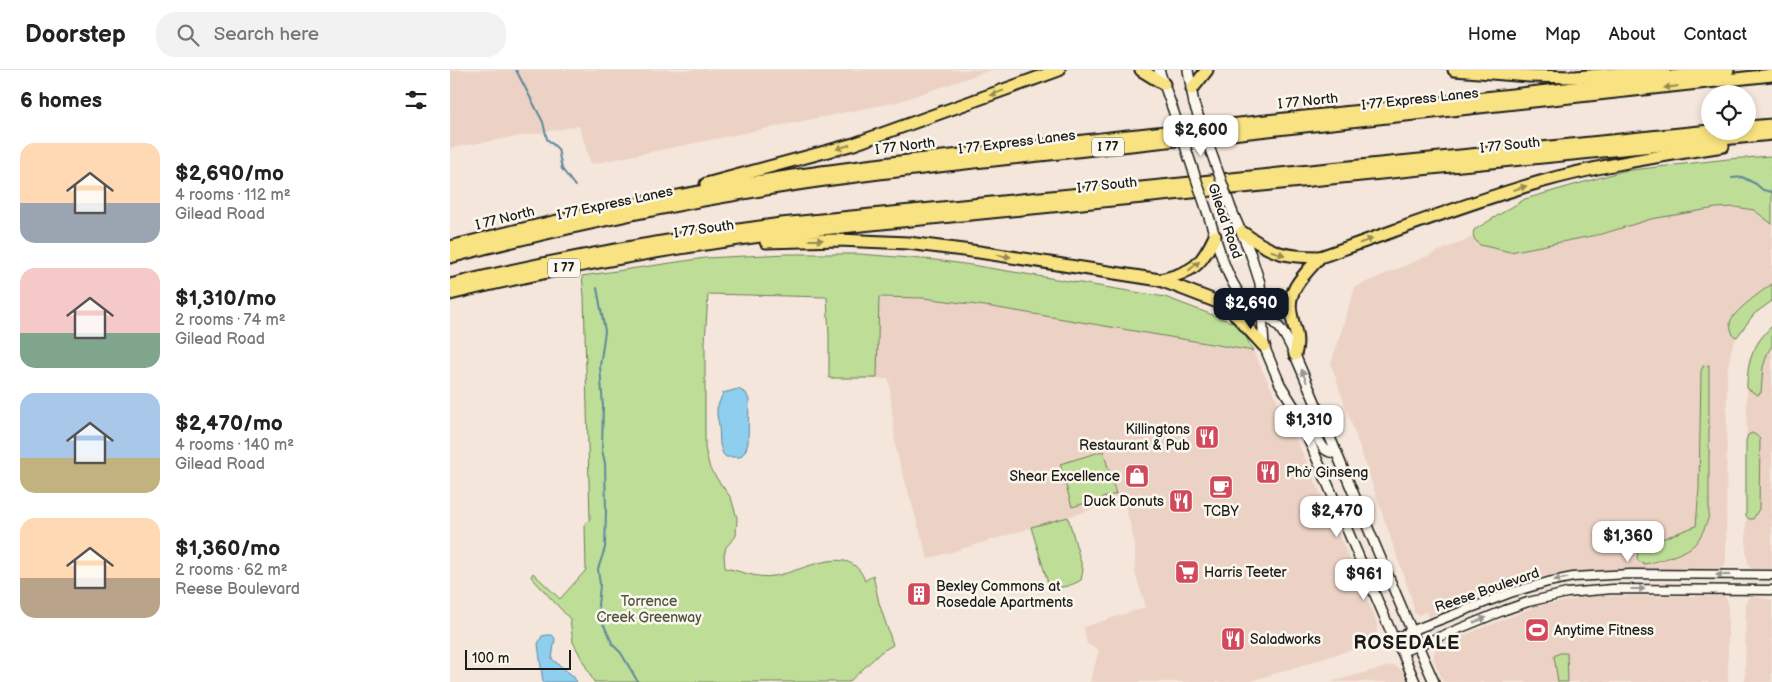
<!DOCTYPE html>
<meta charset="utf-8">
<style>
:root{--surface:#fff;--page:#f2f2f2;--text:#222;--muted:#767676;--line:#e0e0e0;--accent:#111827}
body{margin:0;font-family:"Balsamiq Sans",sans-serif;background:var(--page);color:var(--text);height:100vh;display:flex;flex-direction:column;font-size:19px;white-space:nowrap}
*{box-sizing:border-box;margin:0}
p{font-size:16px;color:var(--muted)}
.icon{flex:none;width:28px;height:28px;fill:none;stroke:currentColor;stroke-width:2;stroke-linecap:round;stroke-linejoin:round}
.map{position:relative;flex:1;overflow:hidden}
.side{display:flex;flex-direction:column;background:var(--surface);width:450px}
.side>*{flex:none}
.controls{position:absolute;left:1251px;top:15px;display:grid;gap:10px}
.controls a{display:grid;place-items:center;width:55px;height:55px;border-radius:50%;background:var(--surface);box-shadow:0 2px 8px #0003;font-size:25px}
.scale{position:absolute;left:15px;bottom:12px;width:106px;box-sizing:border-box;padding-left:5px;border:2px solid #1c1c1c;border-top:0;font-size:14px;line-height:18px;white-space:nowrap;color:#1c1c1c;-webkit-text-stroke:4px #fbf7ec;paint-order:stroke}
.price{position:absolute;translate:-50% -42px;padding:0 11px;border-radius:10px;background:#fff;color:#222;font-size:16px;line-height:32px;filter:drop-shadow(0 1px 2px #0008)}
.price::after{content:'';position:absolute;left:50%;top:30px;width:15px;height:11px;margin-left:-8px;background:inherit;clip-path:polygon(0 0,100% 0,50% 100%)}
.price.on{background:var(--accent);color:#fff}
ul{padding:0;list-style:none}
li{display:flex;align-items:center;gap:15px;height:125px;padding:0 20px}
li span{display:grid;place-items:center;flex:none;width:140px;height:100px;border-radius:15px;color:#555}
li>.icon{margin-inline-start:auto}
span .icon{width:60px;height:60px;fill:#fffc;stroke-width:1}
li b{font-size:21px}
h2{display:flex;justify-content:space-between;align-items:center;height:60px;padding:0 20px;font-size:21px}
header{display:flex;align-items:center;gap:30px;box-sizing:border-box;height:70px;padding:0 25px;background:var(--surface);border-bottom:1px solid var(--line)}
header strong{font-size:24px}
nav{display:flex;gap:28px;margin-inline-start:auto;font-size:18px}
.search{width:350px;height:45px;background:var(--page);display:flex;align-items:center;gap:12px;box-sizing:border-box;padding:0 18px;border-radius:20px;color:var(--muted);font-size:19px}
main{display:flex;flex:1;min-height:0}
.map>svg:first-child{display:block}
</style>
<header>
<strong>Doorstep</strong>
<div class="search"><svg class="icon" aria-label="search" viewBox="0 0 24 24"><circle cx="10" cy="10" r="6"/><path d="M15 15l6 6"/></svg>Search here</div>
<nav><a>Home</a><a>Map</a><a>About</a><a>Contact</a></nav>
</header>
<main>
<section class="side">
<h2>6 homes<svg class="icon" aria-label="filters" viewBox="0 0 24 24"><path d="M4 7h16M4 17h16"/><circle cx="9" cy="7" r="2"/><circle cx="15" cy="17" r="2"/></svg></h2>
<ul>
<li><span style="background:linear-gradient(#ffd9b3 60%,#9aa5b1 0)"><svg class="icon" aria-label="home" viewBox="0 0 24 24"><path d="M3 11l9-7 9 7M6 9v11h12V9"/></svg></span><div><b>$2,690/mo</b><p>4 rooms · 112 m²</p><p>Gilead Road</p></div></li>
<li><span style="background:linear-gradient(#f6c9c9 65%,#7fa58c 0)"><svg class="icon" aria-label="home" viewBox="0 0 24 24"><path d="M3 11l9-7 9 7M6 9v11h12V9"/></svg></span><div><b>$1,310/mo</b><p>2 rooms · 74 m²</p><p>Gilead Road</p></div></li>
<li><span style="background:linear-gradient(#a9c7e8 65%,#c2b280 0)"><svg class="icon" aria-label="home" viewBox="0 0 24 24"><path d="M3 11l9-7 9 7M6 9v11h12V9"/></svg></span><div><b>$2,470/mo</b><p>4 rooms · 140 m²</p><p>Gilead Road</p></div></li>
<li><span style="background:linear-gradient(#ffd9b3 60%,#b9a48a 0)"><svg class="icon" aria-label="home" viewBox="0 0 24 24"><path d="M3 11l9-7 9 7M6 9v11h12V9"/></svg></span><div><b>$1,360/mo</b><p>2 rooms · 62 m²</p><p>Reese Boulevard</p></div></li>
</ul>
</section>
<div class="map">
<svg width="1322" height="612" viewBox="0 0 1322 612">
<rect width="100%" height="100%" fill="#f4e6da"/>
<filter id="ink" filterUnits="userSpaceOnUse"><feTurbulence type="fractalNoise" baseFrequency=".02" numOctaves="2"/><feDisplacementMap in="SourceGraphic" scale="10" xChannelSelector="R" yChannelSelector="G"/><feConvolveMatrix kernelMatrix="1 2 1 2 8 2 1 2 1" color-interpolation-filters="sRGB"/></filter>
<g filter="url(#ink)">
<!-- built -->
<g fill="#ecd2c5">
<polygon points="0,0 541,0 447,32 141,94 129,56 0,78"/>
<polygon points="1322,114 1322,231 1304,244 1287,267 1282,277 1277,302 1276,490 1274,497 1268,499 1173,499 1114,503 1095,506 1058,516 978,547 976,542 968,545 964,543 962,530 881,294 905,217 1041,159"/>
<polygon points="377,227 474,228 590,244 803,281 854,386 923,542 927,555 926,569 923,573 798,612 640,612 649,580 637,574 634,557 696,537 685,503 685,473 674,431 677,429 478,489 446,380 439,309 379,308 379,265"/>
<polygon points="1322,256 1322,499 1304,499 1300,498 1298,495 1296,481 1297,302 1299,290 1308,270"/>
<polygon points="1144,526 1273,526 1277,529 1278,534 1278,612 993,612 983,588 986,579 990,575 1087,536"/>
<polygon points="1303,526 1322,530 1322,612 1295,612 1296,534 1299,528"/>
<polygon points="943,595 952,600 957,612 881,612"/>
</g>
<!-- green -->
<g fill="#bede97" stroke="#6d7d5a">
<polygon points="1322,86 1322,154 1304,140 1285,137 1266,138 1201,149 1152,164 1060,182 1030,175 1025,170 1023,165 1024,160 1075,129 1173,101 1278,89"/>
<path d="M337,184H409L485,190L521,195L715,227L784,253L792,259L803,281L542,237L474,228L429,227L427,308H379V265L377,227L258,224L255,272V378L260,399L281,428L287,448L286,466L276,477L274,485L275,498C291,501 307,509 324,506C352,502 401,470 415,511L423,505L429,533L443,575L431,582L399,612H144L123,572L120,549L81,507L83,503L110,529L136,500L135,454L140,449L134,226L132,206L255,188Z"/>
<path d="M1322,214V231L1304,244L1287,267L1283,265C1282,262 1280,257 1280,253C1282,242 1312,221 1322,214Z"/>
<path d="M1322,256V276L1318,282L1313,297L1311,323L1307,325L1297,318C1297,291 1303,275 1322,256Z"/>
<path d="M1259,295V446C1256,455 1251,468 1244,475C1236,483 1207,492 1195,494L1187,490L1188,481L1201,473L1246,456L1249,419L1251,301L1253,296Z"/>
<polygon points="1302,363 1306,365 1310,369 1309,439 1303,449 1299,449 1296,446 1296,371 1298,365"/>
<polygon points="653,381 666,424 622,437 610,394"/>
<path d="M618,447L633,500L631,510C621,516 606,521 598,513L581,457Z"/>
<polygon points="1110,583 1117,583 1118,612 1108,612 1104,586"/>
</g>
<!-- water -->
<g fill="#8eceef" stroke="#60879b">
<polygon points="288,319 296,323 299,330 298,373 295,382 290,387 276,387 273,384 270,375 269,355 267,345 267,338 273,323"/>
<polygon points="97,565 102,565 105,568 102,589 123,606 127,612 93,612 88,574 92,566"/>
</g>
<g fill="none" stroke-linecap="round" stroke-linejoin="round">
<!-- stream -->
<g stroke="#60879b" stroke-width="2">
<polyline points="66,0 93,52 97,69 108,79 112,99 125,116"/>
<polyline points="1282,108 1292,107 1306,114 1313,120 1322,122"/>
<polyline points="147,218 155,261 150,296 153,337 152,380 155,393 156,441 155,478 148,499 150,515 148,535 152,551 163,575 171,583 188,612"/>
</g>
<defs>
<g id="tertiary">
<polyline points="944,569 961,561 1060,523 1098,512 1123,507 1180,504 1322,505"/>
<polyline points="952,582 1055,540 1078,532 1117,523 1163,519 1322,520"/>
</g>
<g id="secondary">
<polyline points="709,0 722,37"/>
<polyline points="738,0 744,34"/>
<polyline points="782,141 801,185 810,213 814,276 830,314 846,340 944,569 952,582 965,612"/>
<path d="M758,144C767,171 774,203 791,226C800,237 814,243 824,252C834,261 839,273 845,285C892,394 936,504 984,612"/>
<path d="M851,346C856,351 862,356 865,362C871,373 872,383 887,383"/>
</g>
<g id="motorway">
<polyline points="691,0 714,14"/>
<polyline points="1004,0 1079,6 1125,7 1214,0"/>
<polyline points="742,19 757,0"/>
<polyline points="1298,57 1322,55"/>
<polyline points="256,114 404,74 609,0"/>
<path d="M792,162C821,183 833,187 870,187C943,162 1016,133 1090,112C1150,95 1212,86 1273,76"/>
<polyline points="316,172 389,170 458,173 529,182 710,210 765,231 781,240 814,276"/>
<path d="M0,177C113,148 227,124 343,106C430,93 519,84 607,74C830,48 1054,28 1278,0"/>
<path d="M0,187C113,157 226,133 341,115C439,100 537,91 635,80C864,53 1093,32 1322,5"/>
<path d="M710,210C743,202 751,196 765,166"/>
<path d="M0,215C109,188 219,169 331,154L1260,61"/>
<path d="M0,224C109,197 220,178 332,163L1322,64"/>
<path d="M845,285C850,266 844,261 841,243C836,220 856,203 870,187"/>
</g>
</defs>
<!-- tertiary casing -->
<use href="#tertiary" stroke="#1c1c1c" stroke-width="11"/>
<!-- secondary casing -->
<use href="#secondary" stroke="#1c1c1c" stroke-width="12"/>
<!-- motorway casing -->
<use href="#motorway" stroke="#1c1c1c" stroke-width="15"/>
<!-- tertiary -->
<use href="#tertiary" stroke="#fbf7ec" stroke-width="8"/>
<!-- secondary -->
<use href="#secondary" stroke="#fbf7ec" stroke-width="9"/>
<!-- motorway -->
<use href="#motorway" stroke="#f8e281" stroke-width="11"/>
<defs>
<g id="secondary-bridge">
<polyline points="744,34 782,141"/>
<polyline points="722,37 758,144"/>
</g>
</defs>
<!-- secondary-bridge casing -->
<use href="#secondary-bridge" stroke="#1c1c1c" stroke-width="12" stroke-linecap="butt"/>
<!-- secondary-bridge -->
<use href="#secondary-bridge" stroke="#fbf7ec" stroke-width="9"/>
</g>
<!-- one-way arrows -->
<defs><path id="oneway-solid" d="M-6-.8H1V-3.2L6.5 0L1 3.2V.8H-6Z" transform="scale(1.25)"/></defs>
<g fill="#958954">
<use href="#oneway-solid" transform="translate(1221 17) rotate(173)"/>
<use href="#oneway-solid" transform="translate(547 23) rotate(160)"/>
<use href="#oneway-solid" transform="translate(393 77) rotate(163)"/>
<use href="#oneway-solid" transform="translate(1070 118) rotate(-17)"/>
<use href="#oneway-solid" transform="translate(366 170)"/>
<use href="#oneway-solid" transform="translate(916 171) rotate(-19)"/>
<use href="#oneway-solid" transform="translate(828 183) rotate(17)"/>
<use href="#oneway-solid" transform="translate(554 186) rotate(9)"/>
<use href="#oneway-solid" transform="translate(744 196) rotate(-40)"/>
</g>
<g fill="#97948e">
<use href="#oneway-solid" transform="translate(854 306) rotate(-113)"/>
<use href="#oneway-solid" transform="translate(1273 505) rotate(-180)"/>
<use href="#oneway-solid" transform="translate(1111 509) rotate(170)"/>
<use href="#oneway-solid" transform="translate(1188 519)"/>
<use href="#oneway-solid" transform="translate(1030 550) rotate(-22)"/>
</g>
</g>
<!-- icons -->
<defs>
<symbol id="restaurant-square" viewBox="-11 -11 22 22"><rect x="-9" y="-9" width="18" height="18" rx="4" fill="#d1495b" stroke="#fbf7ec"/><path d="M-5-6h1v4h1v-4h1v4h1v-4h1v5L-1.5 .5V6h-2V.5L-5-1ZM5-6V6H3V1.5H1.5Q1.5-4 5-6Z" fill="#fff"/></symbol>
<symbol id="shop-square" viewBox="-11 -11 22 22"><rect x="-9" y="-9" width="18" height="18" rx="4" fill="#d1495b" stroke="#fbf7ec"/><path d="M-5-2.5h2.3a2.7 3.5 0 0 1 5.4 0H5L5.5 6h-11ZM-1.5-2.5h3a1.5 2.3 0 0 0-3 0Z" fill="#fff"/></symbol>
<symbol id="cafe-square" viewBox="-11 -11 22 22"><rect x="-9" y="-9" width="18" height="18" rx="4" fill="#d1495b" stroke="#fbf7ec"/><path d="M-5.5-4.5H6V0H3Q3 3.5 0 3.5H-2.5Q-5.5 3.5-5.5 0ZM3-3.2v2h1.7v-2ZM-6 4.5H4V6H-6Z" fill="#fff"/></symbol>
<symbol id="supermarket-square" viewBox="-11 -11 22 22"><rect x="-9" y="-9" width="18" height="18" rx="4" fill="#d1495b" stroke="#fbf7ec"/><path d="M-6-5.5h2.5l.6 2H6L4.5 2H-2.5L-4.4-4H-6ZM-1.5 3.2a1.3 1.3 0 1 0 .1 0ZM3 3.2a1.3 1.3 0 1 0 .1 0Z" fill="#fff"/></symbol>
<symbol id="building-square" viewBox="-11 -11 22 22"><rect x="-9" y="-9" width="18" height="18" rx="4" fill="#d1495b" stroke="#fbf7ec"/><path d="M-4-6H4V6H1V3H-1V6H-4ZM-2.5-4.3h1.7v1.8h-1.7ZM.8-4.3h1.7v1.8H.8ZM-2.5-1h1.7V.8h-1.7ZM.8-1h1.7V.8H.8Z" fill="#fff"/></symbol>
<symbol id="stadium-square" viewBox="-11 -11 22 22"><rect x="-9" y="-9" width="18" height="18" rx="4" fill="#d1495b" stroke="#fbf7ec"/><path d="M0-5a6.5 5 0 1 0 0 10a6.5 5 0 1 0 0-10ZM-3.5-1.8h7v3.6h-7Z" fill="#fff"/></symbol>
</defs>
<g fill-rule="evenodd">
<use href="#restaurant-square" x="743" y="353" width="28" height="28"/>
<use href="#restaurant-square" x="804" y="388" width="28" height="28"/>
<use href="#shop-square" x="673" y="392" width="28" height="28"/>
<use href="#cafe-square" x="757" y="403" width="28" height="28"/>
<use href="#restaurant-square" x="717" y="417" width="28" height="28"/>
<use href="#supermarket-square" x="723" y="488" width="28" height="28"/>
<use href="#building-square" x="455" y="510" width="28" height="28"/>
<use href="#stadium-square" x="1073" y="546" width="28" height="28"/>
<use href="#restaurant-square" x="769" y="555" width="28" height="28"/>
</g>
<g text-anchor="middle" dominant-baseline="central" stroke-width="5" stroke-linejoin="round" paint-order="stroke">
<!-- shield labels -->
<g fill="#fbf7ec" stroke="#5f5e5a" stroke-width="1">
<rect x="642" y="67.5" width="32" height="19" rx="4"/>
<rect x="98" y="188.5" width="32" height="19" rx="4"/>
</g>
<g font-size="12" font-weight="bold" fill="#1c1c1c">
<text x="658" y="77">I 77</text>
<text x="114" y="198">I 77</text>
</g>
<!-- street labels -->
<g font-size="14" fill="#1c1c1c" stroke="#fbf7ec">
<text transform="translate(970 29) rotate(-6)">I 77 Express Lanes</text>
<text transform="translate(858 31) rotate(-6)">I 77 North</text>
<text transform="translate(567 72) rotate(-7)">I 77 Express Lanes</text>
<text transform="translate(1060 75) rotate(-6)">I 77 South</text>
<text transform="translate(455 76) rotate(-7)">I 77 North</text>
<text transform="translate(657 115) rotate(-6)">I 77 South</text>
<text transform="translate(165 133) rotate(-12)">I 77 Express Lanes</text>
<text transform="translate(55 148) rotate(-14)">I 77 North</text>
<text transform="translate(775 151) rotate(71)">Gilead Road</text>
<text transform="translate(254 159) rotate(-8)">I 77 South</text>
<text transform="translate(1037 520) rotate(-19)">Reese Boulevard</text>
</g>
<!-- poi labels -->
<g font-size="14" fill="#1c1c1c" stroke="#fbf7ec" text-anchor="start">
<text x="740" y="359" text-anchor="end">Killingtons<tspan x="740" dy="16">Restaurant &amp; Pub</tspan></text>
<text x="836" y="402">Phở Ginseng</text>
<text x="670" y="406" text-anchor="end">Shear Excellence</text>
<text x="714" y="431" text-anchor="end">Duck Donuts</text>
<text x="771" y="441" text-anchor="middle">TCBY</text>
<text x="754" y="502">Harris Teeter</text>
<text x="486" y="516">Bexley Commons at<tspan x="486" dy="16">Rosedale Apartments</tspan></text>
<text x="1104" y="560">Anytime Fitness</text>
<text x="800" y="569">Saladworks</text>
</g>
<!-- park labels -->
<g font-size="14" fill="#4d5641" stroke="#fbf7ec">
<text x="199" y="531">Torrence<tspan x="199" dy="16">Creek Greenway</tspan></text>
</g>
<!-- district labels -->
<g font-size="19" font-weight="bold" letter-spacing="1" fill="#1c1c1c" stroke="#fbf7ec">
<text x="957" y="573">ROSEDALE</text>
</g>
</g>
</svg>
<div class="controls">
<a><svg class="icon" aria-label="locate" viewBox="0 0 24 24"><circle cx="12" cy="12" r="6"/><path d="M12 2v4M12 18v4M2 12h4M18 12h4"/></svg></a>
</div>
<div class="scale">100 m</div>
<b class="price" style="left:751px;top:87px">$2,600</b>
<b class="price on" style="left:801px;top:260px">$2,690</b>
<b class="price" style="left:859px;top:377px">$1,310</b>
<b class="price" style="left:887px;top:468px">$2,470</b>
<b class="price" style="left:1178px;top:493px">$1,360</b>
<b class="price" style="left:914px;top:531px">$961</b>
</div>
</main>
